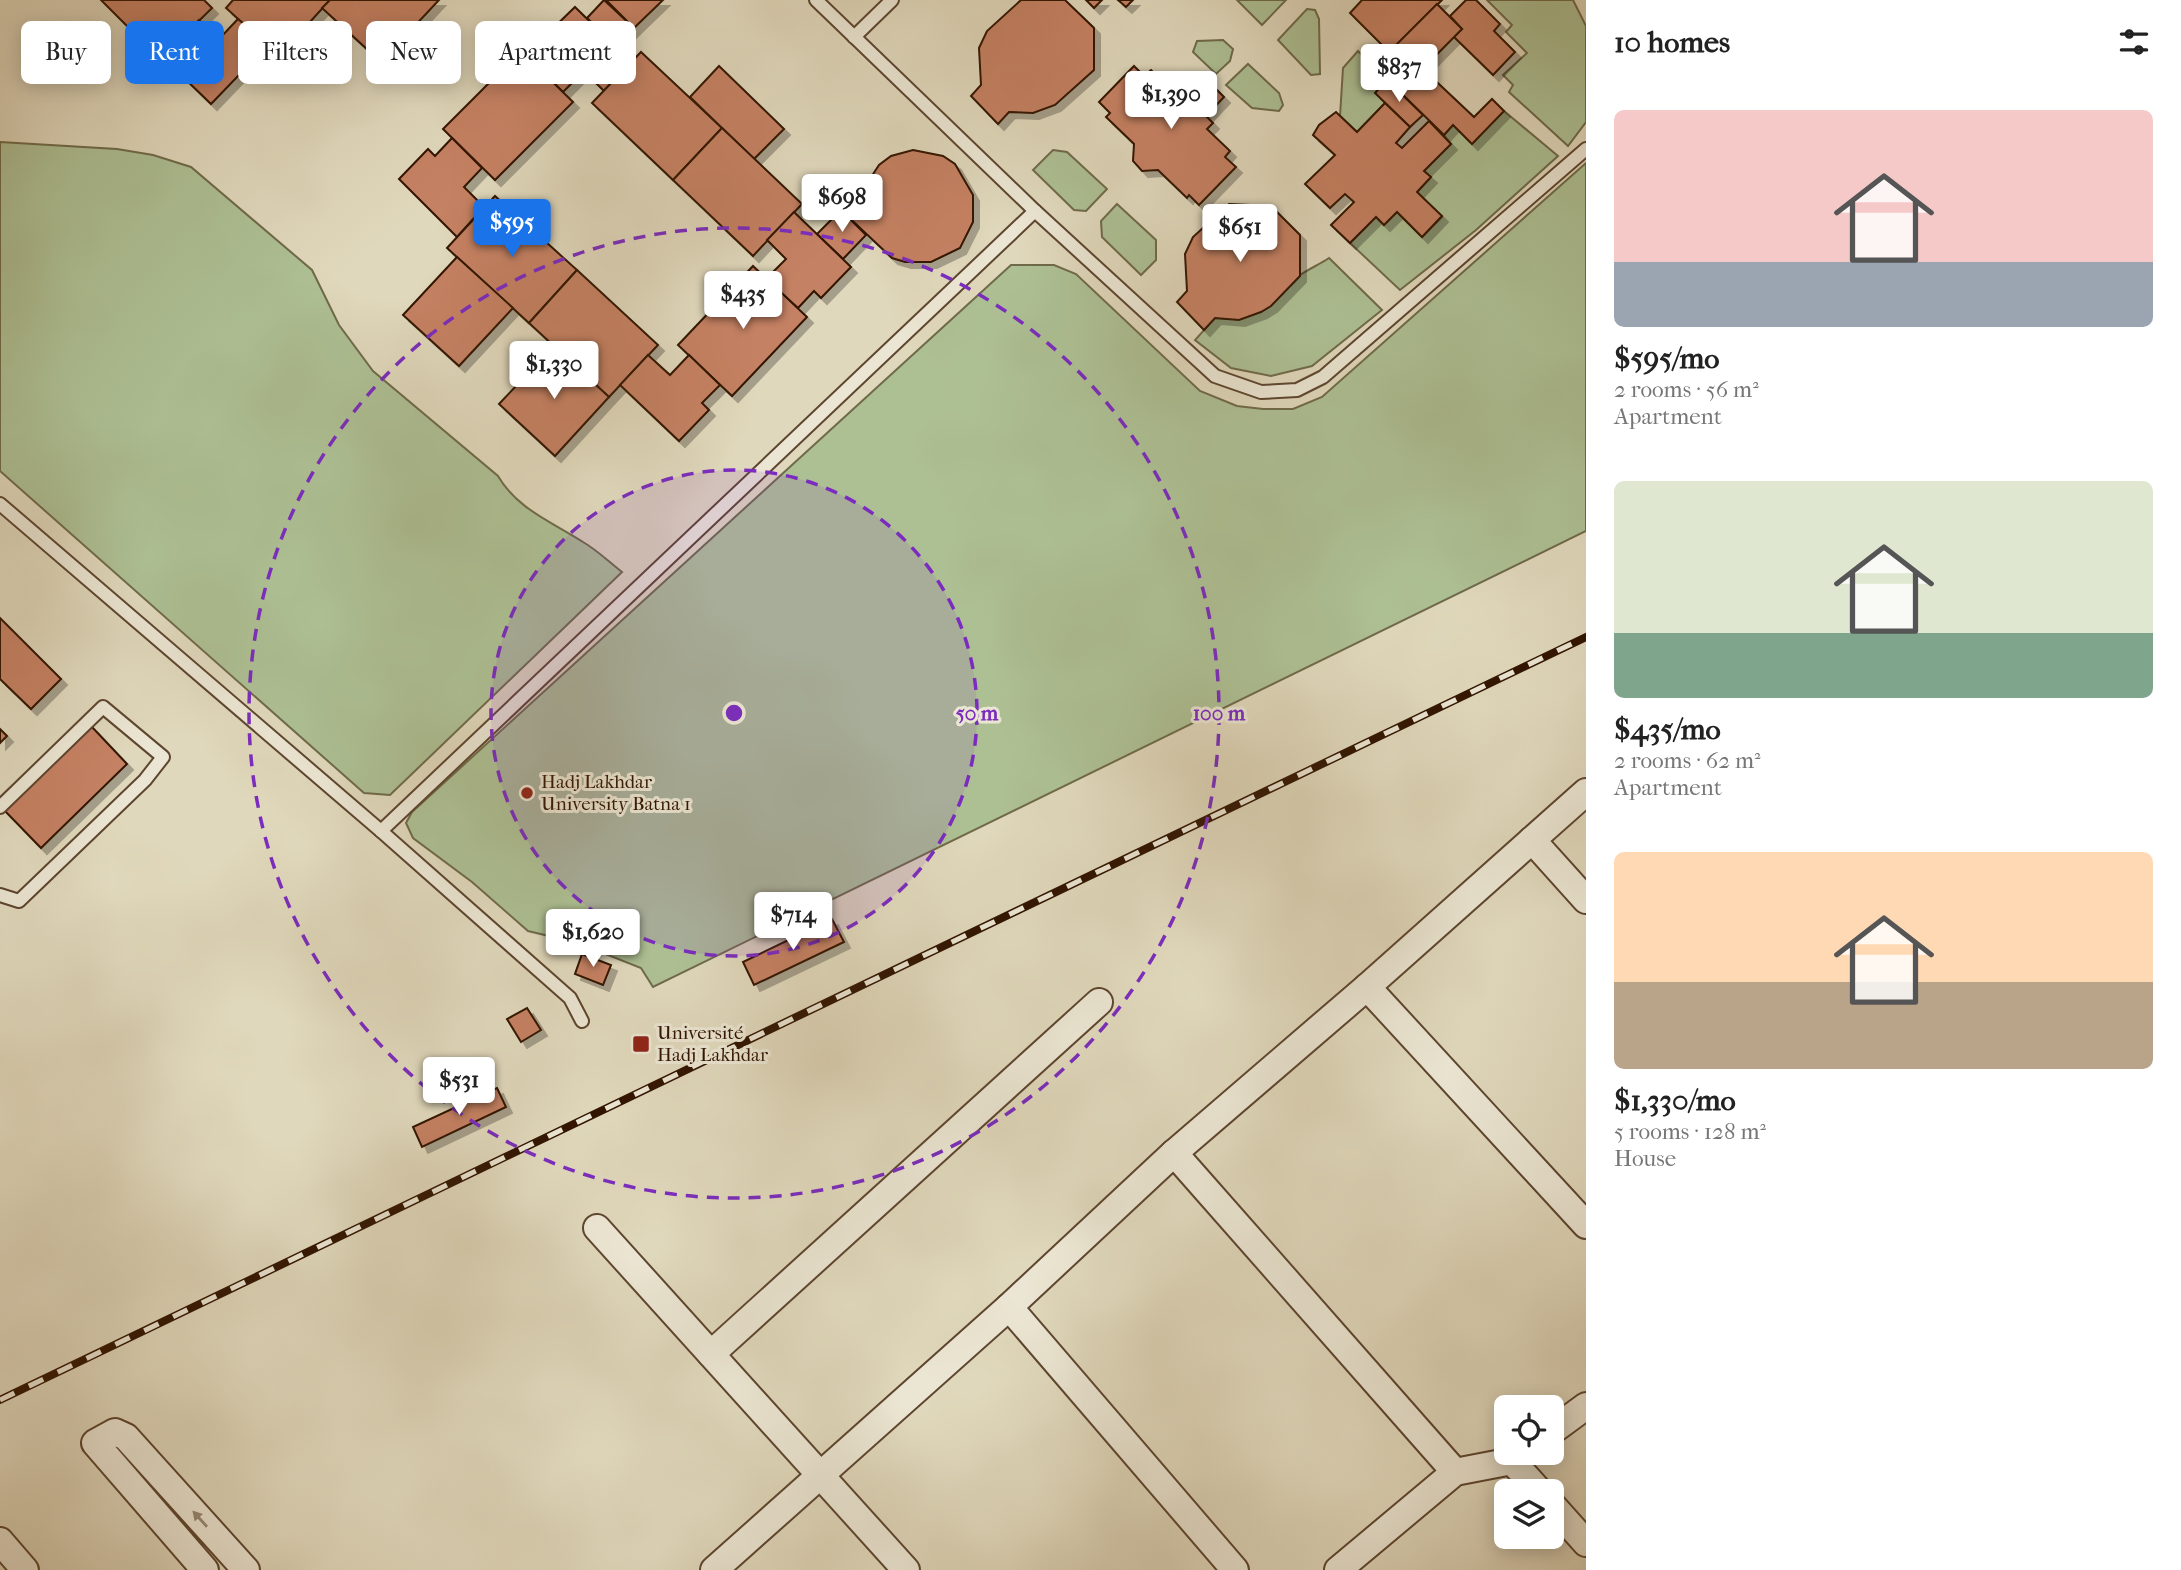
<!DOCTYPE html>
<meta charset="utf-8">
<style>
:root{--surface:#fff;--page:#f2f2f2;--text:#222;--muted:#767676;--accent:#1a73e8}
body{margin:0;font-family:"IM FELL French Canon",serif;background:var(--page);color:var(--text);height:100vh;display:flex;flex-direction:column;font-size:26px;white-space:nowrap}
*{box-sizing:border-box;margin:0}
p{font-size:23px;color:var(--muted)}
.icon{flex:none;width:38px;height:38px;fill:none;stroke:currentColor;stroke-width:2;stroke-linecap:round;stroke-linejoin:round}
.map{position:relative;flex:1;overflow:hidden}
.side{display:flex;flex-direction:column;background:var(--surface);width:595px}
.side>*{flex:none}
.hud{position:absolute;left:21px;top:21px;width:665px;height:63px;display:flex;gap:14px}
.controls{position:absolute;left:1494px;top:1395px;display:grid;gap:14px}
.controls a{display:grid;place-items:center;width:70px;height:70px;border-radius:10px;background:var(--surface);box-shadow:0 4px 18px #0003;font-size:35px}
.price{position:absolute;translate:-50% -60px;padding:0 16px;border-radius:7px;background:#fff;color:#222;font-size:23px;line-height:46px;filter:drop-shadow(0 2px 4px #0008)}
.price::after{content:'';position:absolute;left:50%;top:42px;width:21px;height:16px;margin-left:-10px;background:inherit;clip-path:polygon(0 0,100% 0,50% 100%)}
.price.current{background:var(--accent);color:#fff}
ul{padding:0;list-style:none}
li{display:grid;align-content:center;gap:14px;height:371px;padding:0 28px}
li span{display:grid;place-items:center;height:217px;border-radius:10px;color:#555}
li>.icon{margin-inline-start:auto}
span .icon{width:126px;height:126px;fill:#fffc;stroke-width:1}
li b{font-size:30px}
h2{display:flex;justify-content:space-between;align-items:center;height:84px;padding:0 28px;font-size:30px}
.tag{padding:0 24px;border-radius:10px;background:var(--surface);box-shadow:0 4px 18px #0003;font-size:24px;line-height:63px}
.tag.current{background:var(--accent);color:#fff}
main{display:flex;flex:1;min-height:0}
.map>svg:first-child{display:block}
</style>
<main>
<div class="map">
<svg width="1586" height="1570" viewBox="0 0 1586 1570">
<defs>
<filter id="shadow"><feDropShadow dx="6" dy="6" stdDeviation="0" flood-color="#0004"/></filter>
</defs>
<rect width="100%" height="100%" fill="#e0d8bc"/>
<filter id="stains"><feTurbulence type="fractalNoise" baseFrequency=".00286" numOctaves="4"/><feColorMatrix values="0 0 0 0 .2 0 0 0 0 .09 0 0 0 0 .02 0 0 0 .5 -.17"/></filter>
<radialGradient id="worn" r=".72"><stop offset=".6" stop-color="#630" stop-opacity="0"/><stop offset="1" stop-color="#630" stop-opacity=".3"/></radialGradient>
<!-- green -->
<g fill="#adc094" stroke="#6f6a4a" stroke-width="2">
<polygon points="1237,0 1286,0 1262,25"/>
<polygon points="1487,0 1573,0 1586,26 1586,122 1568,146 1509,92 1513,85 1503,75 1527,53 1506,32 1512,25"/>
<polygon points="1307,9 1315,10 1319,19 1320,74 1311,75 1278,40"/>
<polygon points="1223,40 1233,49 1230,61 1216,74 1193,52 1197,41"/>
<polygon points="1358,51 1387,80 1385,103 1357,132 1340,116 1343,68"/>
<polygon points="1248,64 1279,93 1283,105 1279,111 1252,108 1226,85"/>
<polygon points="1504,111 1558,156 1476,230 1400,290 1350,243 1376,217 1384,225 1397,212 1422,237 1442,217 1417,192 1431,177 1424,171 1451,144 1444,135 1453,125 1472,143"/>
<path d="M0,142L117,149L153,155L191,167L312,270L339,325L373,371L498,476C517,509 552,522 583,542C597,550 609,562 622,572L390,795L364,793L0,471Z"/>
<polygon points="1053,150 1067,152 1107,189 1086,211 1074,210 1033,170"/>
<polygon points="1586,163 1586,531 653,987 641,968 578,943 528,931 472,882 413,838 406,823 412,812 1011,265 1054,265 1076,274 1200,391 1237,406 1263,409 1293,409 1322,397"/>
<polygon points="1117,204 1156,240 1156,260 1141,275 1102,237 1101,221"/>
<path d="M1329,258L1382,310L1312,366L1271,376L1231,368L1195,340L1215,318C1263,323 1267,300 1300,275C1309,269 1320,264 1329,258Z"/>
</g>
<!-- building -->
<g fill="#c58164" stroke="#311400" stroke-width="2" filter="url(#shadow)">
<polygon points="101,0 204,0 212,8 160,59"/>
<polygon points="233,0 330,0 279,56 226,8"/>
<polygon points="330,0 439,0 381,62 322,8"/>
<polygon points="604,0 634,28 616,46 587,18"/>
<polygon points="606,0 663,0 634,28"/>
<polygon points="1021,0 1065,0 1094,28 1094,70 1055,105 1033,113 1009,112 998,124 971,96 981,85 979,48 987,31"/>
<polygon points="1086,0 1102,0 1094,8"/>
<polygon points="1118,0 1133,0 1126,7"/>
<polygon points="1362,0 1442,0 1390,53 1350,13"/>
<polygon points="1466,0 1476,0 1500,24 1494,31 1515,52 1493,75 1454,37 1462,29 1450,16"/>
<polygon points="1437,4 1462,29 1400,92 1374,67"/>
<polygon points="575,7 631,62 604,91 584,71 563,92 533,62 552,44 544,37"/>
<polygon points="238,19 268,45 211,104 180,74 187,67 169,51 199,20 219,39"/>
<polygon points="521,51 573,102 495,180 443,129"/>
<polygon points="641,52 722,128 673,180 592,103"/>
<polygon points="719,66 784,129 754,159 690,97"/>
<polygon points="1134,66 1144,76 1151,70 1172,90 1178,84 1188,93 1204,77 1224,97 1206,116 1213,123 1207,129 1230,151 1225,157 1236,167 1199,205 1189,195 1187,198 1158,170 1142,171 1133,161 1134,144 1106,117 1110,113 1099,102"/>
<polygon points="1423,69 1474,117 1492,99 1504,111 1472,144 1453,125 1444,135 1400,92"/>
<polygon points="1387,80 1423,115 1410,127 1375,93"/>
<polygon points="1385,103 1410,127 1396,143 1402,148 1429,121 1451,144 1424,171 1431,177 1417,192 1442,216 1422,237 1397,212 1384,225 1376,217 1350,243 1331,225 1354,202 1345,194 1330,208 1305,184 1335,155 1313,135 1319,125 1336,112 1357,132"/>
<polygon points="722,128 802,204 753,256 673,180"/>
<polygon points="452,138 482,168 464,187 484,207 457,237 399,179 428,149 435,156"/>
<polygon points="913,150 943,156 955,164 973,195 973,222 960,248 931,262 905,262 892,258 841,210 868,182 879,165 891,156"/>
<polygon points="495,196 577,270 529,323 447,248"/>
<polygon points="1229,204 1271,206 1300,235 1300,276 1271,306 1261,312 1239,320 1215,318 1204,330 1177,302 1187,291 1185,254 1193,237"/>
<polygon points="841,210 866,235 843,259 817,234"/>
<polygon points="794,212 851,267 821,298 814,291 798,308 766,279 786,259 767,240"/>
<polygon points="457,257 513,308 459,366 403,315"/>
<polygon points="753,266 807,317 732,396 678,345"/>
<polygon points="577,270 658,345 609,397 529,323"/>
<polygon points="554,346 609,397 555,456 499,404"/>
<polygon points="648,355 670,375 689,355 720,385 702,403 709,410 679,441 620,385"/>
<polygon points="0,618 61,679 31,709 0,679"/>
<polygon points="92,727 127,764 41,848 4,810"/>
<polygon points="0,729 7,736 0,743"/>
<polygon points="832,919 844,942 754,985 743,962"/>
<polygon points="582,954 611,965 603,985 575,974"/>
<polygon points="527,1008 541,1030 521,1042 507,1019"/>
<polygon points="497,1088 506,1107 422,1147 413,1127"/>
</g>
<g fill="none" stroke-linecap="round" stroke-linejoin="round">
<defs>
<g id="lane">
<polyline points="816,0 1035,211 1215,376 1261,392 1297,390 1323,377 1586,149"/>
<polyline points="854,37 892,0"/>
<polyline points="0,504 381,831 570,998 582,1021"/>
<polyline points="0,807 103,707 163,757 145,780 19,901 0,895"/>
<polyline points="381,831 1035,211"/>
</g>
<g id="street">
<polyline points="1532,840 1586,900"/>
<polyline points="1367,987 1586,1225"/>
<polyline points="1174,1153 1455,1472"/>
<polyline points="597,1228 906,1570"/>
<polyline points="1009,1307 1235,1570"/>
<polyline points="711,1354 1099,1002"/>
<polyline points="1552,1431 1586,1406"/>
<polyline points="1512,1461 1539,1491"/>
<polyline points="1552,1505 1586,1543"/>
<polyline points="0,1541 25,1570"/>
<polyline points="205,1570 95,1443 115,1432 126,1437 246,1570"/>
<polyline points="714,1570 1009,1307 1174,1153 1367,987 1586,792"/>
<polyline points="1338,1570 1455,1472 1512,1461 1524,1452"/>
</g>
</defs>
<!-- lane casing -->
<use href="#lane" stroke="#5d452f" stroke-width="16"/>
<!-- street casing -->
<use href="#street" stroke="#5d452f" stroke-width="30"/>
<!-- lane -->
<use href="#lane" stroke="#ebe6d3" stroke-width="12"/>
<!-- street -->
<use href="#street" stroke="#ebe6d3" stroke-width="26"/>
<defs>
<polyline id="rail" points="0,1400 1586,637"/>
</defs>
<!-- rail casing -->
<use href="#rail" stroke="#311400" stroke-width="8"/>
<!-- rail -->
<use href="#rail" stroke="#ebe6d3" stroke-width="5" stroke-dasharray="16" stroke-linecap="butt"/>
</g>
<!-- one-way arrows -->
<defs><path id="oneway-solid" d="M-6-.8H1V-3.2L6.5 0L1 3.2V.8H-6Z" transform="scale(1.75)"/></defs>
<use fill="#978874" href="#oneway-solid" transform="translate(200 1519) rotate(-132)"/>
<!-- distance rings -->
<circle cx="734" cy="713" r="243" fill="#7b2cbf" fill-opacity=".12"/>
<g fill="none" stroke="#7b2cbf" stroke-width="3.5" stroke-dasharray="12 9">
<circle cx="734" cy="713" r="243"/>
<circle cx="734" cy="713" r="485"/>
</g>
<!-- markers -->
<g fill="#8f2418" stroke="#ebe6d3" stroke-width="2.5">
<circle cx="527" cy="793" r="7"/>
<rect x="632" y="1035" width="18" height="18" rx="3.5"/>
</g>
<g text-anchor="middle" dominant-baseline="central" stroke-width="6" stroke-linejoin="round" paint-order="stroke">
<!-- poi labels -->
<g font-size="19" fill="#311400" stroke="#ebe6d3" text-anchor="start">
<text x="541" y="782">Hadj Lakhdar<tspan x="541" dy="22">University Batna 1</tspan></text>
<text x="657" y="1033">Université<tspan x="657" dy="22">Hadj Lakhdar</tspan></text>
</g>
</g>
<circle cx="734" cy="713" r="10" fill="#7b2cbf" stroke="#ebe6d3" stroke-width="3.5"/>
<g font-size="21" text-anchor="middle" font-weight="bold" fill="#7b2cbf" stroke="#ebe6d3" stroke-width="6" stroke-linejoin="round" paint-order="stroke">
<text x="977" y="720">50 m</text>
<text x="1219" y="720">100 m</text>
</g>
<rect width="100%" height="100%" filter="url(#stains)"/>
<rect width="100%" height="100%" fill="url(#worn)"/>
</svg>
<div class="controls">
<a><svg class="icon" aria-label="locate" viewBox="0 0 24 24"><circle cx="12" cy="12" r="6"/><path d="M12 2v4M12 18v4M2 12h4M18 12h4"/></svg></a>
<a><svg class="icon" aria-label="layers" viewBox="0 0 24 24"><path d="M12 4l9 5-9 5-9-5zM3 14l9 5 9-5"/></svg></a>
</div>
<b class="price" style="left:1399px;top:104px">$837</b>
<b class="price" style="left:1171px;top:131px">$1,390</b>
<b class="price" style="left:842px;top:234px">$698</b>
<b class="price current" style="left:512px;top:259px">$595</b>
<b class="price" style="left:1240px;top:264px">$651</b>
<b class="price" style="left:743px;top:331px">$435</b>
<b class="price" style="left:554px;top:401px">$1,330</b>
<b class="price" style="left:793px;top:952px">$714</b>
<b class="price" style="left:593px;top:969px">$1,620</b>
<b class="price" style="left:459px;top:1117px">$531</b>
<div class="hud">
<a class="tag">Buy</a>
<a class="tag current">Rent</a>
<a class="tag">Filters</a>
<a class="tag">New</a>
<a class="tag">Apartment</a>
</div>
</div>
<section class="side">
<h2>10 homes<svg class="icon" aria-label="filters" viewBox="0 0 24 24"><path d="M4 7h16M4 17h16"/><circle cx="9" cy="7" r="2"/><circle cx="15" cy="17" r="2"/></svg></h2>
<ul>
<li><span style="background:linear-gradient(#f6c9c9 70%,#9aa5b1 0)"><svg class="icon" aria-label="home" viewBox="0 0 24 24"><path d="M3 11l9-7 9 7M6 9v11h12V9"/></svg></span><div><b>$595/mo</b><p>2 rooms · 56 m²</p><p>Apartment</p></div></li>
<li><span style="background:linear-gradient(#dfe7d0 70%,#7fa58c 0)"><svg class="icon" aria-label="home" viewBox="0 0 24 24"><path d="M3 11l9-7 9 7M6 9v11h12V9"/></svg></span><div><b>$435/mo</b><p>2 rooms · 62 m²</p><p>Apartment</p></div></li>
<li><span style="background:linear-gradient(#ffd9b3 60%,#b9a48a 0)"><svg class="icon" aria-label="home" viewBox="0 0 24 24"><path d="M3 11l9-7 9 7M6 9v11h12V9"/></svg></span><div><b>$1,330/mo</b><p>5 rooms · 128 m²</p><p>House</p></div></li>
</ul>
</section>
</main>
